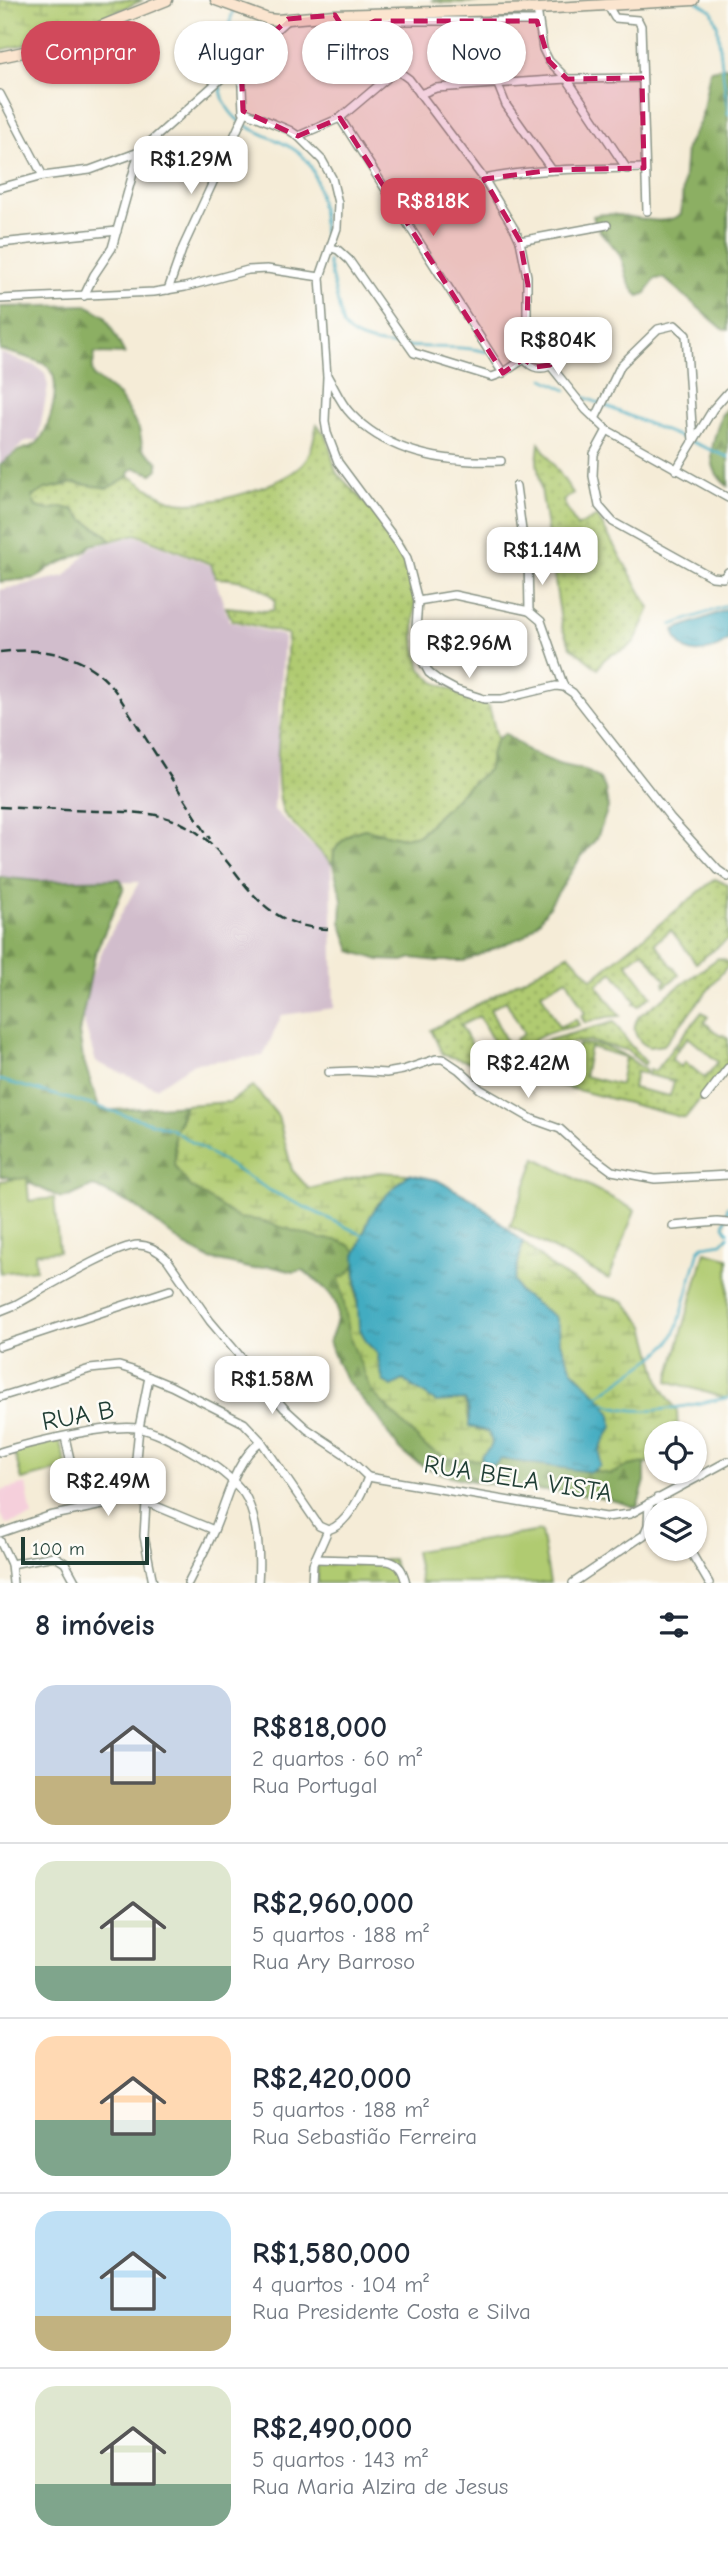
<!DOCTYPE html>
<html lang="pt">
<meta charset="utf-8">
<style>
:root{--surface:#fff;--page:#f2f2f3;--text:#1f2937;--muted:#747a83;--line:#e0e1e3;--accent:#d1495b}
body{margin:0;font-family:"Comic Neue",sans-serif;background:var(--page);color:var(--text);height:100vh;display:flex;flex-direction:column;font-size:26px;white-space:nowrap}
*{box-sizing:border-box;margin:0}
p{font-size:23px;color:var(--muted)}
.icon{flex:none;width:38px;height:38px;fill:none;stroke:currentColor;stroke-width:2;stroke-linecap:round;stroke-linejoin:round}
.map{position:relative;height:1583px;overflow:hidden}
.sheet{display:flex;flex-direction:column;background:var(--surface);flex:1}
.sheet>*{flex:none}
.hud{position:absolute;left:21px;top:21px;width:686px;height:63px;display:flex;gap:14px}
.buttons{position:absolute;left:644px;top:1421px;display:grid;gap:14px}
.buttons a{display:grid;place-items:center;width:63px;height:63px;border-radius:50%;background:var(--surface);box-shadow:0 2px 5px #0004;font-size:35px}
.scale{position:absolute;left:21px;bottom:18px;width:128px;box-sizing:border-box;padding-left:7px;border:4px solid #1f3d34;border-top:0;font-size:19px;line-height:24px;white-space:nowrap;color:#1f3d34;-webkit-text-stroke:5px #fdfcf7;paint-order:stroke}
.price{position:absolute;translate:-50% -60px;padding:0 16px;border-radius:14px;background:#fff;color:#222;font-size:23px;line-height:46px;filter:drop-shadow(0 2px 4px #0008)}
.price::after{content:'';position:absolute;left:50%;top:42px;width:21px;height:16px;margin-left:-10px;background:inherit;clip-path:polygon(0 0,100% 0,50% 100%)}
.price.selected{background:var(--accent);color:#fff}
ul{padding:0;list-style:none}
li{display:flex;align-items:center;gap:21px;height:175px;padding:0 35px}
li+li{border-top:2px solid var(--line)}
li span{display:grid;place-items:center;flex:none;width:196px;height:140px;border-radius:21px;color:#555}
li>.icon{margin-inline-start:auto}
span .icon{width:84px;height:84px;fill:#fffc;stroke-width:1}
li b{font-size:30px}
h2{display:flex;justify-content:space-between;align-items:center;height:84px;padding:0 35px;font-size:30px}
.tag{padding:0 24px;border-radius:32px;background:var(--surface);box-shadow:0 2px 5px #0004;font-size:24px;line-height:63px}
.tag.selected{background:var(--accent);color:#fff}
.map>svg:first-child{display:block}
</style>
<div class="map">
<svg width="728" height="1583" viewBox="0 0 728 1583">
<defs>
<pattern id="grass-dots" width="8" height="8" patternUnits="userSpaceOnUse" patternTransform="scale(1.75)"><rect width="8" height="8" fill="#b0cb71"/><path d="M2 2h.1M6 6h.1" fill="none" stroke="#8fa65e" stroke-width="1.8" stroke-linecap="round"/></pattern>
<pattern id="forest-firs" width="22" height="20" patternUnits="userSpaceOnUse" patternTransform="scale(1.75)"><rect width="22" height="20" fill="#8caf63"/><path d="M5 1l3.5 6h-7zM16 11l3.5 6h-7z" fill="#729052"/></pattern>
<pattern id="wetland-marsh" width="20" height="14" patternUnits="userSpaceOnUse" patternTransform="scale(1.75)"><rect width="20" height="14" fill="#b0cb71"/><path d="M1 5h8M5 5V1M11 12h8M15 12V8" fill="none" stroke="#8fa65e"/></pattern>
<pattern id="cemetery-stones" width="16" height="16" patternUnits="userSpaceOnUse" patternTransform="scale(1.75)"><rect width="16" height="16" fill="#b0cb71"/><path d="M2 7V4a2 2 0 0 1 4 0v3zM10 15v-3a2 2 0 0 1 4 0v3z" fill="#8fa65e"/></pattern>
<pattern id="water-ripples" width="26" height="14" patternUnits="userSpaceOnUse" patternTransform="scale(1.75)"><rect width="26" height="14" fill="#42acc1"/><path d="M2 4q2-2 4 0t4 0M15 11q2-2 4 0t4 0" fill="none" stroke="#378d9e"/></pattern>
</defs>
<rect width="100%" height="100%" fill="#fdfcf7"/>
<filter id="ink" filterUnits="userSpaceOnUse"><feTurbulence type="fractalNoise" baseFrequency=".0143" numOctaves="2"/><feDisplacementMap in="SourceGraphic" scale="14" xChannelSelector="R" yChannelSelector="G"/><feConvolveMatrix kernelMatrix="1 2 1 2 8 2 1 2 1" color-interpolation-filters="sRGB"/></filter>
<filter id="wash" filterUnits="userSpaceOnUse"><feTurbulence type="fractalNoise" baseFrequency=".00686" numOctaves="4" result="noise"/><feDisplacementMap in="SourceGraphic" scale="28" xChannelSelector="R" yChannelSelector="G"/><feGaussianBlur stdDeviation="1.57" result="paint"/><feColorMatrix in="noise" values="0 0 0 0 0 0 0 0 0 0 0 0 0 0 0 0 0 1.4 0 .05"/><feComposite in="paint" operator="in"/></filter>
<g filter="url(#wash)">
<rect width="100%" height="100%" fill="#f5ecd7"/>
<!-- built -->
<polygon fill="#f5cfdb" points="26,1484 32,1517 6,1524 0,1512 0,1491"/>
<!-- industrial -->
<g fill="#d1bdcc">
<polygon points="0,353 36,366 45,373 48,386 38,440 26,441 0,464"/>
<polygon points="136,536 211,566 229,621 284,636 274,810 331,864 334,1008 282,1015 263,1056 194,1063 156,1088 96,1062 79,1006 106,942 139,882 73,883 0,879 0,590 65,576 92,547"/>
</g>
<!-- grass -->
<g fill="url(#grass-dots)" stroke="#688452" stroke-width="2" fill-rule="evenodd">
<circle cx="540" cy="350" r="9"/>
<path d="M317,424L327,437L336,472L370,508L406,560L415,595L414,639L421,669L434,682L489,706L497,738L491,755L489,769L462,792L419,835L403,838L365,829L352,833L339,844L334,852L333,865L284,814C275,791 276,737 284,713L288,634L232,620L226,607L265,611L274,610L275,600C259,582 239,579 216,578L211,564L136,534L110,541L108,536L83,519L74,510L62,507L48,510L36,507L32,498L45,489L74,483L108,488L129,476C144,485 160,498 177,502C206,508 290,485 306,460C313,450 314,435 317,424Z"/>
<path d="M539,443L573,493L563,501L577,527L597,516L650,608C647,615 637,639 633,643C621,656 607,649 598,669L571,647L562,628L537,462Z"/>
<path d="M715,879L728,885V939L696,963L671,930L655,943L679,975L665,986L664,983L666,981L643,951L627,964L651,996L638,1006L634,1004L636,1002L613,972L597,985L620,1016L607,1017L585,1023L581,1016L585,1013L567,979L541,993L559,1027L576,1019L579,1025C566,1029 549,1031 538,1038C529,1043 527,1049 517,1045L521,1052L540,1051L537,1063L573,1073L578,1045C605,1041 626,1055 646,1071V1074L636,1072L633,1088L670,1096L674,1081L648,1075L650,1069L655,1071L674,1046L678,1049L671,1059L681,1067L685,1062L705,1078L718,1062L688,1037L680,1047L676,1044L702,1012L708,1017L704,1022L721,1036L723,1035L728,1039V1064L685,1118L443,1055L431,1030L569,954L592,979ZM506,1001L524,1034L516,1039L517,1045L514,1042L481,1061L460,1024L462,1025L479,1016L498,1050L507,1043L490,1009ZM590,1047L625,1057L620,1085L584,1076Z"/>
<path d="M718,958L726,960L728,965L664,1045L649,1047C636,1041 630,1029 639,1016Z"/>
<polygon points="614,1022 631,1046 646,1062 644,1065 626,1050 589,1041 544,1046 542,1042"/>
</g>
<!-- forest -->
<g fill="url(#forest-firs)" stroke="#56764c" stroke-width="2">
<path d="M725,67L728,68V330H724L664,278L655,279L646,293L639,296C623,282 628,268 618,252C609,240 596,231 593,216C618,207 659,232 681,214L686,148L701,120L710,70Z"/>
<path d="M87,305L105,316L125,354L95,353L92,370L94,377L119,396L139,429L143,449L158,462V469L152,474L135,468L130,471L129,476L108,488L74,483L45,489L32,497L36,507L48,510L62,507L74,510L83,519L108,536L110,541L91,545L85,552L49,568L36,578L0,582V465C6,460 11,455 18,451C24,448 32,448 37,443C50,431 64,378 47,366C35,358 14,354 0,350V307Z"/>
<path d="M728,407V486C707,471 710,448 718,426C720,418 721,412 728,407Z"/>
<path d="M505,733L530,752L558,764L585,770L600,779L605,788L608,808L597,838L581,857L540,920L525,936L464,961H437L412,958L403,961L379,960L351,951L341,922L342,899L333,865L334,852L339,844L352,833L364,829L403,838L419,835L462,792L489,769C491,754 492,741 505,733Z"/>
<path d="M0,877L37,881L120,879L124,887L95,954L79,1033L83,1058L100,1111L185,1105C181,1117 176,1127 174,1140C173,1148 177,1155 174,1163L190,1186L238,1218L258,1220L321,1239C333,1238 349,1242 357,1252L355,1267L345,1276L339,1277L372,1392L427,1448L447,1458L482,1460L494,1465L501,1459L611,1474L628,1466L645,1463V1481L637,1508C573,1482 443,1498 398,1447C389,1438 385,1426 377,1416C353,1390 339,1375 329,1341C349,1303 331,1293 303,1270L294,1272L269,1266L253,1269L210,1259L185,1246L135,1206L93,1186L71,1196L61,1198L23,1180L0,1176Z"/>
</g>
<!-- wetland -->
<g fill="url(#wetland-marsh)" stroke="#688452" stroke-width="2">
<polygon points="0,0 143,0 59,37 0,50"/>
<polygon points="431,0 556,0 443,3"/>
<path d="M253,1086L278,1116L292,1170L309,1189L379,1172L409,1174L378,1204L369,1219L357,1252C349,1242 333,1238 321,1239L258,1220L238,1218L190,1186L176,1168L174,1163L176,1156L174,1133L181,1121L185,1105L230,1102Z"/>
<path d="M523,1242L553,1268L597,1295L624,1301L645,1326L661,1386L677,1411L678,1433H656V1461L628,1466L611,1474L593,1471L596,1470C601,1456 599,1445 609,1433L600,1398L572,1369L560,1342L559,1328L555,1317L519,1292L514,1281Z"/>
<polygon points="355,1267 356,1299 367,1343 377,1353 384,1381 397,1382 403,1380 455,1401 465,1400 469,1420 477,1430 489,1432 492,1443 490,1448 481,1456 482,1460 447,1458 427,1448 372,1392 351,1341 339,1277 345,1276"/>
</g>
<!-- cemetery -->
<polygon fill="url(#cemetery-stones)" stroke="#688452" stroke-width="2" points="393,1560 399,1583 318,1583 317,1561"/>
<!-- park -->
<g fill="#b0cb71" stroke="#688452" stroke-width="2">
<polygon points="536,1158 635,1210 609,1279 510,1226"/>
<polygon points="27,1178 29,1201 54,1198 59,1251 35,1253 36,1269 0,1273 0,1181"/>
<polygon points="705,1252 728,1258 728,1399 668,1381"/>
<polygon points="59,1439 67,1468 22,1480 14,1451"/>
<polygon points="541,1531 550,1583 421,1583 415,1551"/>
</g>
<!-- water -->
<g fill="url(#water-ripples)" stroke="#30747a" stroke-width="2">
<path d="M728,609V640C708,655 682,661 674,630Z"/>
<path d="M409,1174L437,1180L474,1200L523,1242L514,1281L519,1292L555,1317L559,1328L560,1342L572,1369L600,1398L611,1413L612,1427L600,1448V1466L591,1472L501,1459L494,1465L483,1462L481,1456L490,1448L492,1443L489,1432L469,1426V1410L465,1400L436,1402L403,1380L392,1386L383,1381L377,1353L367,1343L359,1327L355,1255C362,1243 364,1230 370,1217C379,1200 395,1187 409,1174Z"/>
</g>
<g fill="none" stroke-linecap="round" stroke-linejoin="round">
<!-- stream -->
<g stroke="#42acc1" stroke-width="2.5">
<polyline points="697,1 712,11 717,24 728,114"/>
<polyline points="221,76 228,49 228,29 233,11"/>
<path d="M220,82C224,139 284,130 308,162C322,181 322,227 326,251"/>
<path d="M328,261L343,325C364,358 448,340 487,352"/>
<polyline points="544,379 566,390"/>
<polyline points="579,395 728,457"/>
<polyline points="672,625 728,605"/>
<polyline points="0,1080 99,1107 171,1129 269,1190 365,1236"/>
<polyline points="728,1206 724,1226 728,1232"/>
<polyline points="597,1397 655,1356 670,1342 678,1326 699,1250 703,1246 722,1243 728,1236"/>
<path d="M604,1403C644,1420 688,1404 728,1398"/>
</g>
</g>
</g>
<g filter="url(#ink)">
<g fill="none" stroke-linecap="round" stroke-linejoin="round">
<defs>
<g id="street">
<polyline points="608,6 615,18 638,20 641,26 647,211"/>
<polyline points="537,9 543,49 549,61 567,79 627,169"/>
<polyline points="335,15 354,39 409,79 484,179 515,230 520,241 527,276 527,322 531,332"/>
<polyline points="349,34 363,24 375,21 537,21"/>
<polyline points="241,64 243,111 289,130 298,136 322,160 332,178 338,203 337,228 320,277 327,377 325,421 327,433 338,462 398,543 407,558 418,601 416,628 419,650 423,662 429,673 441,682 456,690 484,699 502,699 556,686 564,687 573,693 670,817 718,870 728,877"/>
<polyline points="498,85 506,105 552,170"/>
<polyline points="0,94 43,176"/>
<polyline points="420,94 436,88 567,79 642,78"/>
<polyline points="340,118 503,373"/>
<polyline points="298,136 340,118 398,69"/>
<path d="M484,179C537,168 590,169 644,168"/>
<polyline points="0,188 43,176 90,170 139,152 288,19"/>
<polyline points="520,241 607,225"/>
<polyline points="0,243 117,231"/>
<polyline points="332,248 338,250 349,260 414,353 492,377 503,373 524,359"/>
<polyline points="168,290 183,247 245,113"/>
<polyline points="84,296 94,275 112,248 139,152"/>
<polyline points="0,299 154,292 185,287 248,270 267,269 320,277"/>
<circle cx="541" cy="349" r="19"/>
<polyline points="550,365 586,410 607,430 728,498"/>
<path d="M328,377C335,389 341,404 351,414C390,455 448,463 501,461"/>
<polyline points="595,419 621,365 658,329 675,325 686,335 693,441"/>
<polyline points="607,430 594,454 593,476 599,506 613,522 712,577 723,578 728,572"/>
<polyline points="676,470 713,409 728,392"/>
<polyline points="516,486 523,538 528,556 529,611 541,621 564,687"/>
<polyline points="418,601 454,595 529,611"/>
<polyline points="329,1072 354,1071 386,1073 403,1070 436,1059 443,1059 458,1069 480,1089 532,1119 560,1129 581,1148 612,1171 655,1179 728,1175"/>
<polyline points="705,1098 728,1068"/>
<polyline points="673,1226 717,1222 728,1223"/>
<path d="M0,1311L15,1305C39,1292 116,1245 138,1245C150,1245 159,1251 167,1259L210,1321L284,1408L307,1429L343,1453L368,1477"/>
<polyline points="0,1346 170,1290"/>
<polyline points="0,1397 90,1369 119,1366 132,1370 171,1386 244,1423 261,1441 319,1526 328,1530"/>
<polyline points="65,1437 81,1508"/>
<path d="M0,1452C29,1443 108,1424 137,1428C165,1432 235,1473 247,1499C258,1524 260,1556 258,1583"/>
<polyline points="368,1477 606,1517 630,1514 728,1461"/>
<polyline points="657,1498 665,1510"/>
<polyline points="132,1499 139,1428 149,1377"/>
<polyline points="146,1502 144,1536 153,1583"/>
<polyline points="0,1533 49,1516 132,1499 146,1502 214,1530"/>
<polyline points="0,1541 11,1564 13,1583"/>
<polyline points="689,1549 709,1583"/>
<path d="M315,1559L388,1561C400,1564 403,1571 406,1583"/>
<polyline points="11,1564 54,1556 65,1563 76,1583"/>
<path d="M188,1583C197,1565 207,1547 215,1528C228,1497 234,1462 261,1441"/>
<path d="M312,1583L313,1564L328,1530C347,1525 362,1494 368,1477"/>
<polyline points="573,1583 644,1535 648,1525 649,1503"/>
</g>
<g id="secondary">
<polyline points="216,0 268,19 277,20 335,15 537,9 693,0"/>
<polyline points="0,57 52,46 167,0"/>
</g>
</defs>
<!-- street casing -->
<use href="#street" stroke="#8a9486" stroke-width="10"/>
<!-- secondary casing -->
<use href="#secondary" stroke="#8a9486" stroke-width="13"/>
<!-- street -->
<use href="#street" stroke="#fff" stroke-width="7"/>
<!-- secondary -->
<use href="#secondary" stroke="#fbe5cf" stroke-width="10"/>
<!-- rail -->
<g stroke="#1f3d34" stroke-width="2.5" stroke-dasharray="10 5" stroke-linecap="butt">
<path d="M0,652C46,647 90,654 118,695L210,839"/>
<path d="M0,807C32,809 65,810 97,811C126,812 155,811 181,823C244,853 243,927 330,929"/>
</g>
</g>
</g>
<!-- marked area -->
<path fill="#c2185b" fill-opacity="0.2" stroke="#c2185b" stroke-width="5" stroke-dasharray="14 9" stroke-linejoin="round" d="M335,15L347,34L375,21H537L549,61L567,79L642,78L644,168L552,170L484,179L520,241L528,285L527,328L550,332L559,344L550,365L536,367L523,359L503,373L340,118L298,136L243,111L241,64L288,19Z"/>
<g text-anchor="middle" dominant-baseline="central" stroke-width="5" stroke-linejoin="round" paint-order="stroke">
<!-- street labels -->
<g font-size="26" fill="#1f3d34" stroke="#fdfcf7">
<text transform="translate(78 1416) rotate(-10)">RUA B</text>
<text transform="translate(518 1479) rotate(9)">RUA BELA VISTA</text>
</g>
</g>
</svg>
<div class="buttons">
<a><svg class="icon" aria-label="locate" viewBox="0 0 24 24"><circle cx="12" cy="12" r="6"/><path d="M12 2v4M12 18v4M2 12h4M18 12h4"/></svg></a>
<a><svg class="icon" aria-label="layers" viewBox="0 0 24 24"><path d="M12 4l9 5-9 5-9-5zM3 14l9 5 9-5"/></svg></a>
</div>
<div class="scale">100 m</div>
<b class="price" style="left:191px;top:196px">R$1.29M</b>
<b class="price selected" style="left:433px;top:238px">R$818K</b>
<b class="price" style="left:558px;top:377px">R$804K</b>
<b class="price" style="left:542px;top:587px">R$1.14M</b>
<b class="price" style="left:469px;top:680px">R$2.96M</b>
<b class="price" style="left:528px;top:1100px">R$2.42M</b>
<b class="price" style="left:272px;top:1416px">R$1.58M</b>
<b class="price" style="left:108px;top:1518px">R$2.49M</b>
<div class="hud">
<a class="tag selected">Comprar</a>
<a class="tag">Alugar</a>
<a class="tag">Filtros</a>
<a class="tag">Novo</a>
</div>
</div>
<section class="sheet">
<h2>8 imóveis<svg class="icon" aria-label="filters" viewBox="0 0 24 24"><path d="M4 7h16M4 17h16"/><circle cx="9" cy="7" r="2"/><circle cx="15" cy="17" r="2"/></svg></h2>
<ul>
<li><span style="background:linear-gradient(#c9d6e8 65%,#c2b280 0)"><svg class="icon" aria-label="home" viewBox="0 0 24 24"><path d="M3 11l9-7 9 7M6 9v11h12V9"/></svg></span><div><b>R$818,000</b><p>2 quartos · 60 m²</p><p>Rua Portugal</p></div></li>
<li><span style="background:linear-gradient(#dfe7d0 75%,#7fa58c 0)"><svg class="icon" aria-label="home" viewBox="0 0 24 24"><path d="M3 11l9-7 9 7M6 9v11h12V9"/></svg></span><div><b>R$2,960,000</b><p>5 quartos · 188 m²</p><p>Rua Ary Barroso</p></div></li>
<li><span style="background:linear-gradient(#ffd9b3 60%,#7fa58c 0)"><svg class="icon" aria-label="home" viewBox="0 0 24 24"><path d="M3 11l9-7 9 7M6 9v11h12V9"/></svg></span><div><b>R$2,420,000</b><p>5 quartos · 188 m²</p><p>Rua Sebastião Ferreira</p></div></li>
<li><span style="background:linear-gradient(#bfe0f5 75%,#c2b280 0)"><svg class="icon" aria-label="home" viewBox="0 0 24 24"><path d="M3 11l9-7 9 7M6 9v11h12V9"/></svg></span><div><b>R$1,580,000</b><p>4 quartos · 104 m²</p><p>Rua Presidente Costa e Silva</p></div></li>
<li><span style="background:linear-gradient(#dfe7d0 70%,#7fa58c 0)"><svg class="icon" aria-label="home" viewBox="0 0 24 24"><path d="M3 11l9-7 9 7M6 9v11h12V9"/></svg></span><div><b>R$2,490,000</b><p>5 quartos · 143 m²</p><p>Rua Maria Alzira de Jesus</p></div></li>
</ul>
</section>
